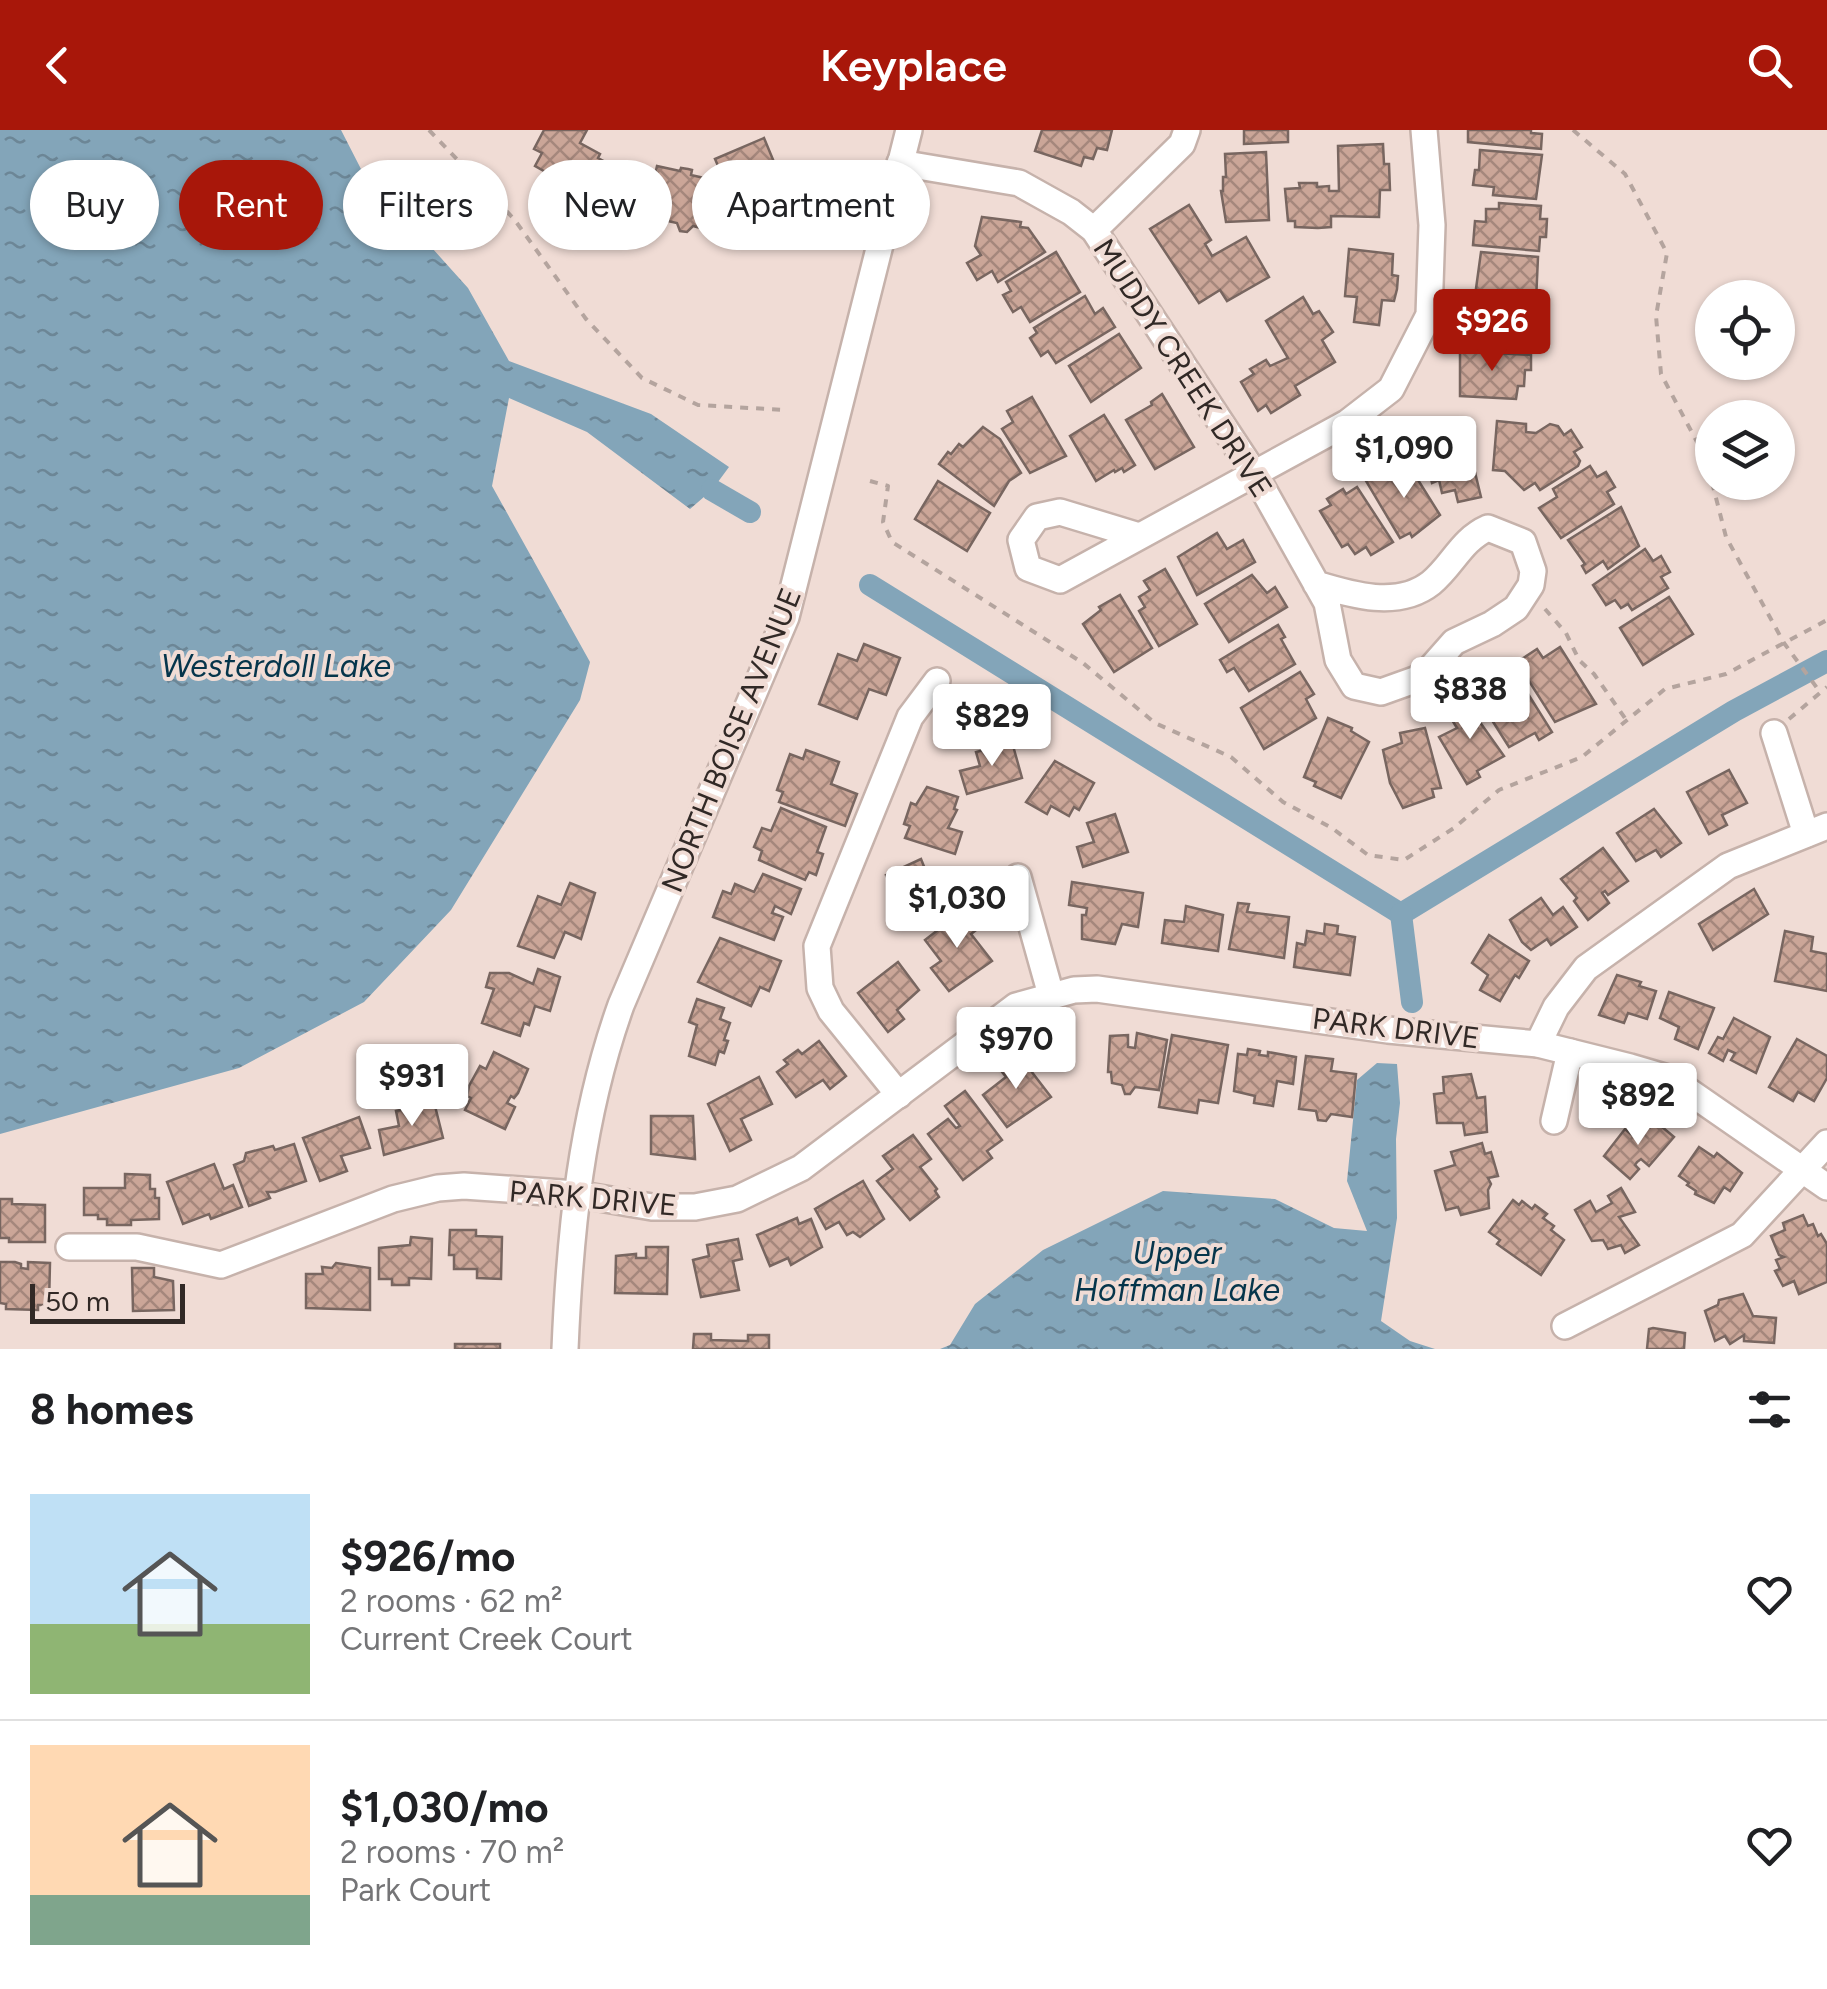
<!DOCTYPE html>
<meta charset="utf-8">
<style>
:root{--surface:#fff;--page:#f2f2f2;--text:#202124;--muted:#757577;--line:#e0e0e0;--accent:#a8170a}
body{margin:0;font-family:Figtree,sans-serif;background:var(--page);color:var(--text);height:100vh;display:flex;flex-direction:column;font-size:38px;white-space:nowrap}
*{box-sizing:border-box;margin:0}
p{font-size:32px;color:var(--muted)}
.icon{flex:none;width:55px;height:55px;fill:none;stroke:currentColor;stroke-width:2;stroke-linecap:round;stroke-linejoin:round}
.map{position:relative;height:1219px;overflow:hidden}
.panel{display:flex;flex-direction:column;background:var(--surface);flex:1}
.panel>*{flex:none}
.hud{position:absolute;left:30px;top:30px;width:1000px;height:90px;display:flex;gap:20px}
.tools{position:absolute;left:1695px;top:150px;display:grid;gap:20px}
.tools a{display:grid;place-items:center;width:100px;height:100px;border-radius:50%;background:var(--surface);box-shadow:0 2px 8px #0004;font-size:50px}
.scale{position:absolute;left:30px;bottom:25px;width:155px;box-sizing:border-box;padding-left:10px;border:5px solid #312926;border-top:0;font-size:28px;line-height:35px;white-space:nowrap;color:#312926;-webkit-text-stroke:8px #f0dcd5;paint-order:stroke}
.price{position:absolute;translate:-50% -85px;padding:0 22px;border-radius:10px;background:#fff;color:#222;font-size:32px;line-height:65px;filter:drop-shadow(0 2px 5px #0008)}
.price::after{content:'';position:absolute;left:50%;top:60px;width:30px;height:22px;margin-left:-15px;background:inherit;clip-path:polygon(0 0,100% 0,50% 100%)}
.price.current{background:var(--accent);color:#fff}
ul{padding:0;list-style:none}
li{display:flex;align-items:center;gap:30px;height:250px;padding:0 30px}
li+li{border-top:2px solid var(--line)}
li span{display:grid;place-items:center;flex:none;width:280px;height:200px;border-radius:0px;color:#555}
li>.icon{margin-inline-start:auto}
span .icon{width:120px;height:120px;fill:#fffc;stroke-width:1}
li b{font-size:42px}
h2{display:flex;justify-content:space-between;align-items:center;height:120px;padding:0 30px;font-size:42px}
.chip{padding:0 35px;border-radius:45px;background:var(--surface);box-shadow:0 2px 8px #0004;font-size:35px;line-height:90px}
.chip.current{background:var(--accent);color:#fff}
header{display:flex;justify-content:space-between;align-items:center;height:130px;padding:0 30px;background:var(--accent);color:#fff;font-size:45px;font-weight:600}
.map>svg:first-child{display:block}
</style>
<header><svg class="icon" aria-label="back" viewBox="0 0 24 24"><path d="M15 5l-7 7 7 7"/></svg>Keyplace<svg class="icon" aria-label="search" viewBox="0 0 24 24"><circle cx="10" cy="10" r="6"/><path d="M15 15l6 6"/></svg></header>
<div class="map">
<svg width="1827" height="1219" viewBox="0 0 1827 1219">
<defs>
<pattern id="water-ripples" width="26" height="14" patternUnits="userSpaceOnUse" patternTransform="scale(2.5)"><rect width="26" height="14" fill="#83a5b9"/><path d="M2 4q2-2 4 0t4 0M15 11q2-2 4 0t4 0" fill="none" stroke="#6c8696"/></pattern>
<pattern id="building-cross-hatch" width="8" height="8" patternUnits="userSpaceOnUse" patternTransform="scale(2.5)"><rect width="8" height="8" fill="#cba698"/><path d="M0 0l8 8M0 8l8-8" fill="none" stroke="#a5877c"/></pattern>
</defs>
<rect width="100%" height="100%" fill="#f0dcd5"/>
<!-- water -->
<g fill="url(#water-ripples)">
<polygon points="0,0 341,0 361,39 468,158 509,231 651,284 729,337 712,360 690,379 587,302 509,268 492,356 590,532 580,570 451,780 364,872 239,938 0,1004"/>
<polygon points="1377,933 1397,934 1400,973 1396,1009 1397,1088 1381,1191 1410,1211 1435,1219 940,1219 950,1215 975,1174 1043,1120 1163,1061 1275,1069 1334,1098 1367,1101 1347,1051 1357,950"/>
</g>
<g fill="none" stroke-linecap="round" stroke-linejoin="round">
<!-- canal -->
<g stroke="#83a5b9" stroke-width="22">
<polyline points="712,360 750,382"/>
<polyline points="870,455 1401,784"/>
<polyline points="1401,784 1734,581 1827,531"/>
<polyline points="1401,784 1412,872"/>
</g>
</g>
<!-- building -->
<g fill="url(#building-cross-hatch)" stroke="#786660" stroke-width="2.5">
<polygon points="544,0 587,0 580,13 600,24 598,28 609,34 591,67 580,61 570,79 539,62 549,44 535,36 542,23 534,19"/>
<polygon points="1042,0 1112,0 1107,20 1097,18 1093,29 1084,27 1081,36 1035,21"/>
<polygon points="1244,0 1288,0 1288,12 1244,14"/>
<polygon points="1531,0 1531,3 1542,4 1541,19 1468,12 1468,0"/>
<polygon points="764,8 779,44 731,66 715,29"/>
<polygon points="1383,14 1384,34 1389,34 1390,60 1380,60 1379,87 1331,86 1331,97 1318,98 1295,97 1295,91 1288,91 1285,59 1300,58 1299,53 1317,53 1317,57 1329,56 1329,61 1339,61 1338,16"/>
<polygon points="1480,20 1542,25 1536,69 1493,65 1494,57 1473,55 1475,40 1479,40"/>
<polygon points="1266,22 1269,90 1226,92 1221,61 1223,61 1223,47 1226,47 1225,24"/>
<polygon points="657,36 680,41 681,38 688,39 692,40 691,45 713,50 704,99 693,96 687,102 680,101 677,93 663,90 657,97 649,96 645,90"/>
<polygon points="1499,73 1541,76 1540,89 1547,89 1546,107 1540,107 1539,121 1473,115 1475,91 1486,92 1486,79 1499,79"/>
<polygon points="1189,75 1211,110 1205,114 1212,126 1246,107 1269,147 1227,171 1220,160 1199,173 1150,99"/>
<polygon points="982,87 1021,92 1020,97 1028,98 1045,122 998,152 992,141 977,150 967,133 981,125 975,116"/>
<polygon points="1349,119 1393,124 1392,145 1398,146 1397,159 1394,171 1382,170 1379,195 1354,192 1357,167 1345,166"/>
<polygon points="1056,122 1080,162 1030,192 1021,177 1013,182 1003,165 1011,161 1006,152"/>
<polygon points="1481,122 1538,127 1536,172 1475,166"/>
<polygon points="1085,166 1095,184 1103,178 1115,197 1056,233 1048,221 1041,226 1030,208 1037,203 1034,198"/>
<polygon points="1303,167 1313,184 1319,181 1333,202 1322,210 1335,232 1295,256 1300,265 1271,283 1266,275 1258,281 1241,252 1254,244 1250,239 1266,230 1270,236 1288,228 1266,191"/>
<polygon points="1470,173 1538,178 1538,190 1543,190 1542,207 1529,206 1529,218 1486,215 1486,210 1464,209"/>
<polygon points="1119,204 1141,238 1091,272 1069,236"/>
<polygon points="1460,221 1531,225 1531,240 1525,240 1524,256 1518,256 1516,269 1460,266"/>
<polygon points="1162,264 1194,317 1155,339 1126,290 1152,275 1151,272"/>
<polygon points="1032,267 1066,326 1030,343 1002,299 1013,292 1007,281"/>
<polygon points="1104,285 1135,335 1124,342 1122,338 1115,342 1114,340 1096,351 1070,306"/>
<polygon points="1497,291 1526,294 1526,302 1536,303 1550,294 1558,296 1564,305 1571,300 1582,317 1574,322 1580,331 1578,336 1540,360 1535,353 1524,360 1505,341 1493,340"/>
<polygon points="1449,294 1451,301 1464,297 1481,367 1458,372 1455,360 1442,363 1439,350 1432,353 1421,310 1433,307 1432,298"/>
<polygon points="983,297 1000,309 1021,343 1009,351 994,376 939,334 948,322 951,324 959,314 963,317"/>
<polygon points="1408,334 1440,385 1412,407 1410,403 1400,408 1366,351 1378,343 1381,348"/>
<polygon points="1590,336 1597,347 1606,342 1615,357 1607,362 1614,374 1561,408 1539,378 1557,367 1553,359"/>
<polygon points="938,351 990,383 967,421 915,389"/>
<polygon points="1357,357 1393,412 1371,425 1366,417 1355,424 1348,414 1342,417 1320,381 1331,375 1327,369 1343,359 1346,364"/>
<polygon points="1621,377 1639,416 1608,439 1603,431 1586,443 1582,436 1585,434 1568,410"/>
<polygon points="1217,403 1227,419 1243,410 1255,432 1197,465 1178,427"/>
<polygon points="1645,419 1653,431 1661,426 1670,442 1661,447 1668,458 1632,480 1628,474 1621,478 1615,470 1606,475 1593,455"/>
<polygon points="1165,439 1197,494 1159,516 1139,481 1145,477 1139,467 1150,460 1144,451"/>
<polygon points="1252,445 1267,463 1275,457 1287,477 1229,512 1205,474"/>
<polygon points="1120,465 1152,518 1114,542 1083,494 1101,480 1099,477"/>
<polygon points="1669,467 1693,504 1643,535 1620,498"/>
<polygon points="1278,495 1285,507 1281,509 1295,534 1249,561 1234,538 1227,542 1220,530"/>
<polygon points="864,514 900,528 886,565 869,559 857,589 819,574 838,524 857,531"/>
<polygon points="1560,517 1596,574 1555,592 1517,532 1537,519 1543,528"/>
<polygon points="1300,542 1314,564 1306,569 1316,588 1264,619 1241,578"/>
<polygon points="1515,543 1552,602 1539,610 1535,603 1509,617 1471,557 1491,544 1497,553"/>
<polygon points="1469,568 1480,586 1477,588 1504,626 1477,641 1480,647 1467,654 1439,607 1457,598 1447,582"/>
<polygon points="1328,588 1352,598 1351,601 1369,612 1341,668 1314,656 1316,652 1304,647"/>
<polygon points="1425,598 1441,658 1432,659 1434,667 1403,678 1390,653 1383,620 1402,613 1400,603"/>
<polygon points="1012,612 1022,648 967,664 960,641 980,636 976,622"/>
<polygon points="806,620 839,632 831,654 857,664 845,696 779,672 783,662 777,660 790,624 803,629"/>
<polygon points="1055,631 1094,653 1079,680 1074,677 1069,686 1051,676 1047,684 1026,672"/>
<polygon points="1729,640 1747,673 1722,685 1727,695 1709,704 1687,662"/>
<polygon points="927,657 958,667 954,679 957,680 948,698 962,702 955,724 905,708 910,696 904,694 911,673 916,675"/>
<polygon points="781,678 826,697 817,722 823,724 816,745 809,742 805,750 759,730 762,721 754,717 762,698 771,701"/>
<polygon points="1654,679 1681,713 1661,727 1656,720 1636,731 1617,703"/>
<polygon points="1115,684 1128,722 1083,737 1077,717 1094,712 1087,693"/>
<polygon points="1603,718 1628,751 1608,765 1605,761 1602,763 1609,773 1588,790 1574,771 1577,768 1561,749"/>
<polygon points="921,729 927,744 941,738 957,769 922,784 917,773 902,779 886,745"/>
<polygon points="763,744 801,759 791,784 775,776 772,783 783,787 774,810 713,787 723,761 731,764 735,754 754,762"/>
<polygon points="1072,752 1143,763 1138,797 1122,794 1115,814 1082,809 1082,785 1086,785 1087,778 1069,775"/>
<polygon points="570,753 595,763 581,809 565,802 554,828 518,816 538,766 561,775"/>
<polygon points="1754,759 1768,784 1713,820 1699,794"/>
<polygon points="1541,768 1553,785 1563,777 1577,797 1551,815 1547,809 1531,820 1522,812 1510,790"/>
<polygon points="1238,773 1249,774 1247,782 1289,787 1284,828 1229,819"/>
<polygon points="1186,776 1223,785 1218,821 1162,813 1165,790 1184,792"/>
<polygon points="965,779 980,797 971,804 992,831 949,861 931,838 941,831 925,810"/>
<polygon points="1325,794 1338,796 1337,804 1355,807 1350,845 1294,837 1297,813 1305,815 1307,801 1324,804"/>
<polygon points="1785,801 1813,807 1811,821 1827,824 1827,861 1775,851"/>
<polygon points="1489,805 1529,831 1519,848 1515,845 1500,871 1480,860 1488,845 1472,833"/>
<polygon points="720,808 781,831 769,861 760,857 751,876 698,852"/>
<polygon points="898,832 919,860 897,880 904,889 888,902 858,863"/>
<polygon points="538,839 560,847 550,881 535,876 529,895 524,893 520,906 482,893 494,859 486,857 490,843 509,843 533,854"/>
<polygon points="1617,845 1641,852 1639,856 1656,861 1647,889 1628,883 1624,893 1599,885"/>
<polygon points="1669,862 1714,878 1698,919 1675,909 1679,897 1660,888"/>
<polygon points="697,869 724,878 720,889 730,893 724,910 728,911 724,923 719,921 715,935 689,926 697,895 689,892"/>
<polygon points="1734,888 1770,907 1756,943 1731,930 1735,923 1728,920 1723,931 1709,923 1718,907 1723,909"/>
<polygon points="1137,903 1167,910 1159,960 1135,957 1130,964 1125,964 1122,955 1112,953 1111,942 1108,942 1110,906 1128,905 1128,917 1135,918"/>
<polygon points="1172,905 1228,915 1218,973 1199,970 1197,983 1159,977"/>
<polygon points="1797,909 1827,926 1827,948 1814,971 1798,962 1793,971 1769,957"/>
<polygon points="819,911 846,946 830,959 823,950 796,967 777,942 788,934 784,930 798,920 802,924"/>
<polygon points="1248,919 1260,921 1259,925 1268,926 1268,922 1296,927 1293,954 1277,951 1273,976 1254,973 1255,966 1234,961 1238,924 1247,925"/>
<polygon points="494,922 528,939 518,963 514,968 511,966 507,973 515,977 505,999 465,980 471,968 467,966 469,956 480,936 486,939"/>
<polygon points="1018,924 1051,967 1007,997 983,965 1006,947 999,938"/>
<polygon points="1306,926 1333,929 1331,941 1356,944 1352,987 1331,984 1326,991 1318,990 1316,981 1299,979"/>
<polygon points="1471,944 1477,968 1485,967 1487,1002 1465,1005 1463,993 1437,993 1434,964 1444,963 1443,947"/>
<polygon points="759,947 772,974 741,989 751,1010 730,1021 708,974"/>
<polygon points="965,961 1002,1010 987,1021 992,1028 963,1050 928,1004 948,989 956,998 960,996 945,976"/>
<polygon points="434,972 443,1008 384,1025 379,1000 399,996 396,981"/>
<polygon points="651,986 693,986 695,1029 651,1024"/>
<polygon points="359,987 370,1018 341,1026 347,1041 320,1051 303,1008"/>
<polygon points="1655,991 1674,1007 1649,1036 1641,1029 1637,1032 1635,1035 1639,1039 1630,1049 1604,1026 1625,999 1632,1005 1639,997 1642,999 1646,994 1650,997"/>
<polygon points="913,1005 931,1029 920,1037 937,1059 935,1061 939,1067 910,1090 877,1051 893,1039 883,1026"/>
<polygon points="1482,1013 1485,1024 1491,1022 1498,1046 1488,1048 1491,1054 1488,1060 1489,1078 1461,1085 1458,1077 1446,1080 1435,1041 1455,1035 1451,1022"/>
<polygon points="294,1014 306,1051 275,1062 267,1062 270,1068 249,1076 234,1035 244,1031 246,1023 273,1016 275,1020"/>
<polygon points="1699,1017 1714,1027 1717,1023 1742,1043 1730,1061 1724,1057 1714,1073 1695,1064 1696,1061 1687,1055 1689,1053 1679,1046"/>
<polygon points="214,1034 224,1059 233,1055 242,1077 211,1089 209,1084 183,1094 167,1052"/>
<polygon points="125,1044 150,1045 150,1059 155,1059 155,1068 159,1068 159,1089 131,1090 131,1095 107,1095 107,1089 98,1089 98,1085 84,1085 84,1058 125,1058"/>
<polygon points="863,1051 884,1089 860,1107 853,1102 847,1105 839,1092 826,1099 815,1079"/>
<polygon points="1621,1058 1635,1082 1619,1087 1639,1115 1625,1123 1621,1115 1608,1119 1603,1110 1592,1111 1575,1080 1590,1071 1596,1082 1612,1073 1608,1066"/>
<polygon points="0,1069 12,1069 12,1074 45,1075 45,1112 9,1112 9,1108 0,1108"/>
<polygon points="1513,1070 1519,1075 1522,1071 1532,1079 1535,1075 1547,1084 1543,1088 1554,1096 1551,1100 1564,1110 1541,1145 1497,1114 1500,1110 1489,1102"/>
<polygon points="1803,1085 1808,1096 1813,1094 1818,1106 1821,1104 1827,1114 1827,1152 1799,1164 1794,1151 1783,1156 1775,1141 1780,1139 1776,1130 1784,1127 1779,1125 1771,1106 1785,1100 1783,1093"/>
<polygon points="797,1088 799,1094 811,1089 822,1117 791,1135 788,1128 770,1136 757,1105"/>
<polygon points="450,1100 476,1100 476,1106 502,1107 501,1149 477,1148 477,1139 454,1139 454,1125 449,1125"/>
<polygon points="411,1107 432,1109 431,1149 409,1148 409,1155 392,1155 392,1149 379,1149 379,1118 410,1115"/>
<polygon points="738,1109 742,1129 733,1131 739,1160 701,1167 693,1130 709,1126 707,1115"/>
<polygon points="646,1117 668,1117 667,1164 615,1163 616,1126 636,1124 636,1128 646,1128"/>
<polygon points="0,1132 15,1132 21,1134 21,1138 28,1139 28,1132 50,1133 49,1175 38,1175 38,1180 6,1179 6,1174 0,1173"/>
<polygon points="336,1133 370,1138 370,1180 306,1178 306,1144 323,1144 322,1137 332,1138"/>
<polygon points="132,1138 154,1138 154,1147 173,1151 174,1180 133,1181"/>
<polygon points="1743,1164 1753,1186 1776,1188 1774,1213 1744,1211 1744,1205 1730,1214 1725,1206 1715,1211 1705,1181 1718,1175 1719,1170"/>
<polygon points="1653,1198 1685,1203 1684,1219 1647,1219 1649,1199"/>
<polygon points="694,1204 711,1204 711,1210 748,1211 748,1205 769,1205 769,1219 693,1219"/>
<rect x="455" y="1214" width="45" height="5"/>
</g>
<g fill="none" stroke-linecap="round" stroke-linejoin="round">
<defs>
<g id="minor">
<path d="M900,33L1019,53L1071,82L1094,100L1254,343L1327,473L1338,530L1354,556L1381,562L1423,547L1454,512L1492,494L1516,478L1531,455L1533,441L1523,412L1488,398C1461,410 1453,435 1431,453C1398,479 1352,465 1316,454"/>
<polyline points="1094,100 1182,14 1187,0"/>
<polyline points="1139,406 1060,382 1037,387 1021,410 1028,438 1060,450 1347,293 1391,259 1429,185 1432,95 1424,0"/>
<polyline points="1774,603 1806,704"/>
<polyline points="1018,747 1051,865"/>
<polyline points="1538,914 1556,877 1586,838 1728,736 1827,696"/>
<polyline points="899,965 831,881 820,858 817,816 910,587 937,551"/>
<polyline points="1554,991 1570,922"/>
<polyline points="69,1117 137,1117 221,1135 393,1069 438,1058 464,1056 576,1064 652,1077 695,1077 737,1069 801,1038 1016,876 1074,860 1097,859 1388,900 1538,914 1630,937 1671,949 1827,1057"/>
<polyline points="1565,1196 1742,1105 1827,1013"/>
<path d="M565,1219C570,1101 581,987 621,875L786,487L909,0"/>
</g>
</defs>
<!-- minor casing -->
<use href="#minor" stroke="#c6b2ab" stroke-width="30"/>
<!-- path -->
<g stroke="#b4a49e" stroke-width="4" stroke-dasharray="8 8" stroke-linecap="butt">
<polyline points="429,0 514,89 586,189 642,248 698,275 785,280"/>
<polyline points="1573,0 1625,44 1667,123 1656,186 1661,244 1706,329 1726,407 1784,513 1820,562"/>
<polyline points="870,351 888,356 883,392 892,412 1083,533 1155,593 1231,627 1283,672 1332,698 1368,725 1404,730 1454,698 1499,660 1582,627 1665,559 1726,544 1827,490"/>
<polyline points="1545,479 1566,503 1579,530 1594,544 1627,591"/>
<polyline points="1789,589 1827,557"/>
</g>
<!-- minor -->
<use href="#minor" stroke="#fff" stroke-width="25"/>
</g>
<g text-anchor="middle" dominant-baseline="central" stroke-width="8" stroke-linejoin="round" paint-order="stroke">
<!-- street labels -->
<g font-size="30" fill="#312926" stroke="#f0dcd5">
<text transform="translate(1183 238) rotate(57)">MUDDY CREEK DRIVE</text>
<text transform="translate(731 610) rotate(-68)">NORTH BOISE AVENUE</text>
<text transform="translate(1396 898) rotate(7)">PARK DRIVE</text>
<text transform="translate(593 1068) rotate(5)">PARK DRIVE</text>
</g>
<!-- water labels -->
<g font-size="32" font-style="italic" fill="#05354b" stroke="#f0dcd5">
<text x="276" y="536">Westerdoll Lake</text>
<text x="1177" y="1123">Upper<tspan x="1177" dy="37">Hoffman Lake</tspan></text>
</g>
</g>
</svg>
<div class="tools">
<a><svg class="icon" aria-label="locate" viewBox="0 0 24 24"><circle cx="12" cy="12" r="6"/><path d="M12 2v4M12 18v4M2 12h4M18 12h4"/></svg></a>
<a><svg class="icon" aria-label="layers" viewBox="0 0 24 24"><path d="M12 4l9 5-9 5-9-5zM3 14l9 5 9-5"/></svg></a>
</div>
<div class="scale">50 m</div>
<b class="price current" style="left:1492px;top:244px">$926</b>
<b class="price" style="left:1404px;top:371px">$1,090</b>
<b class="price" style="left:1470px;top:612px">$838</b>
<b class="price" style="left:992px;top:639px">$829</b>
<b class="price" style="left:957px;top:821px">$1,030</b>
<b class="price" style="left:1016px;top:962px">$970</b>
<b class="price" style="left:412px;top:999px">$931</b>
<b class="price" style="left:1638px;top:1018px">$892</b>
<div class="hud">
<a class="chip">Buy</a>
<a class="chip current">Rent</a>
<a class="chip">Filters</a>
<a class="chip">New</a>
<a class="chip">Apartment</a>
</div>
</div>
<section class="panel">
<h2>8 homes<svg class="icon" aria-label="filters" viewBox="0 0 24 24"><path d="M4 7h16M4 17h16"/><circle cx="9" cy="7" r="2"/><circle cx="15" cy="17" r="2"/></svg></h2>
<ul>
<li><span style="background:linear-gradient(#bfe0f5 65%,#8fb573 0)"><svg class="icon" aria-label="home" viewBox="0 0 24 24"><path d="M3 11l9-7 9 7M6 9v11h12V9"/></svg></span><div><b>$926/mo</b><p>2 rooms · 62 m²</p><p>Current Creek Court</p></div><svg class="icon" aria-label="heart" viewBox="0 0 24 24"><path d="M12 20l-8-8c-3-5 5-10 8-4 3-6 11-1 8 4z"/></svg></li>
<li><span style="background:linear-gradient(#ffd9b3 75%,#7fa58c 0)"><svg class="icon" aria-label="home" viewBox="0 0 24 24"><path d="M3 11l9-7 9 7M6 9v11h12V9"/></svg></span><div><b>$1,030/mo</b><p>2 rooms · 70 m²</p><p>Park Court</p></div><svg class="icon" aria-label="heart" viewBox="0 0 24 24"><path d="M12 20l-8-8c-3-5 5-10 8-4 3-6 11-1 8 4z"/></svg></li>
</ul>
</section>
